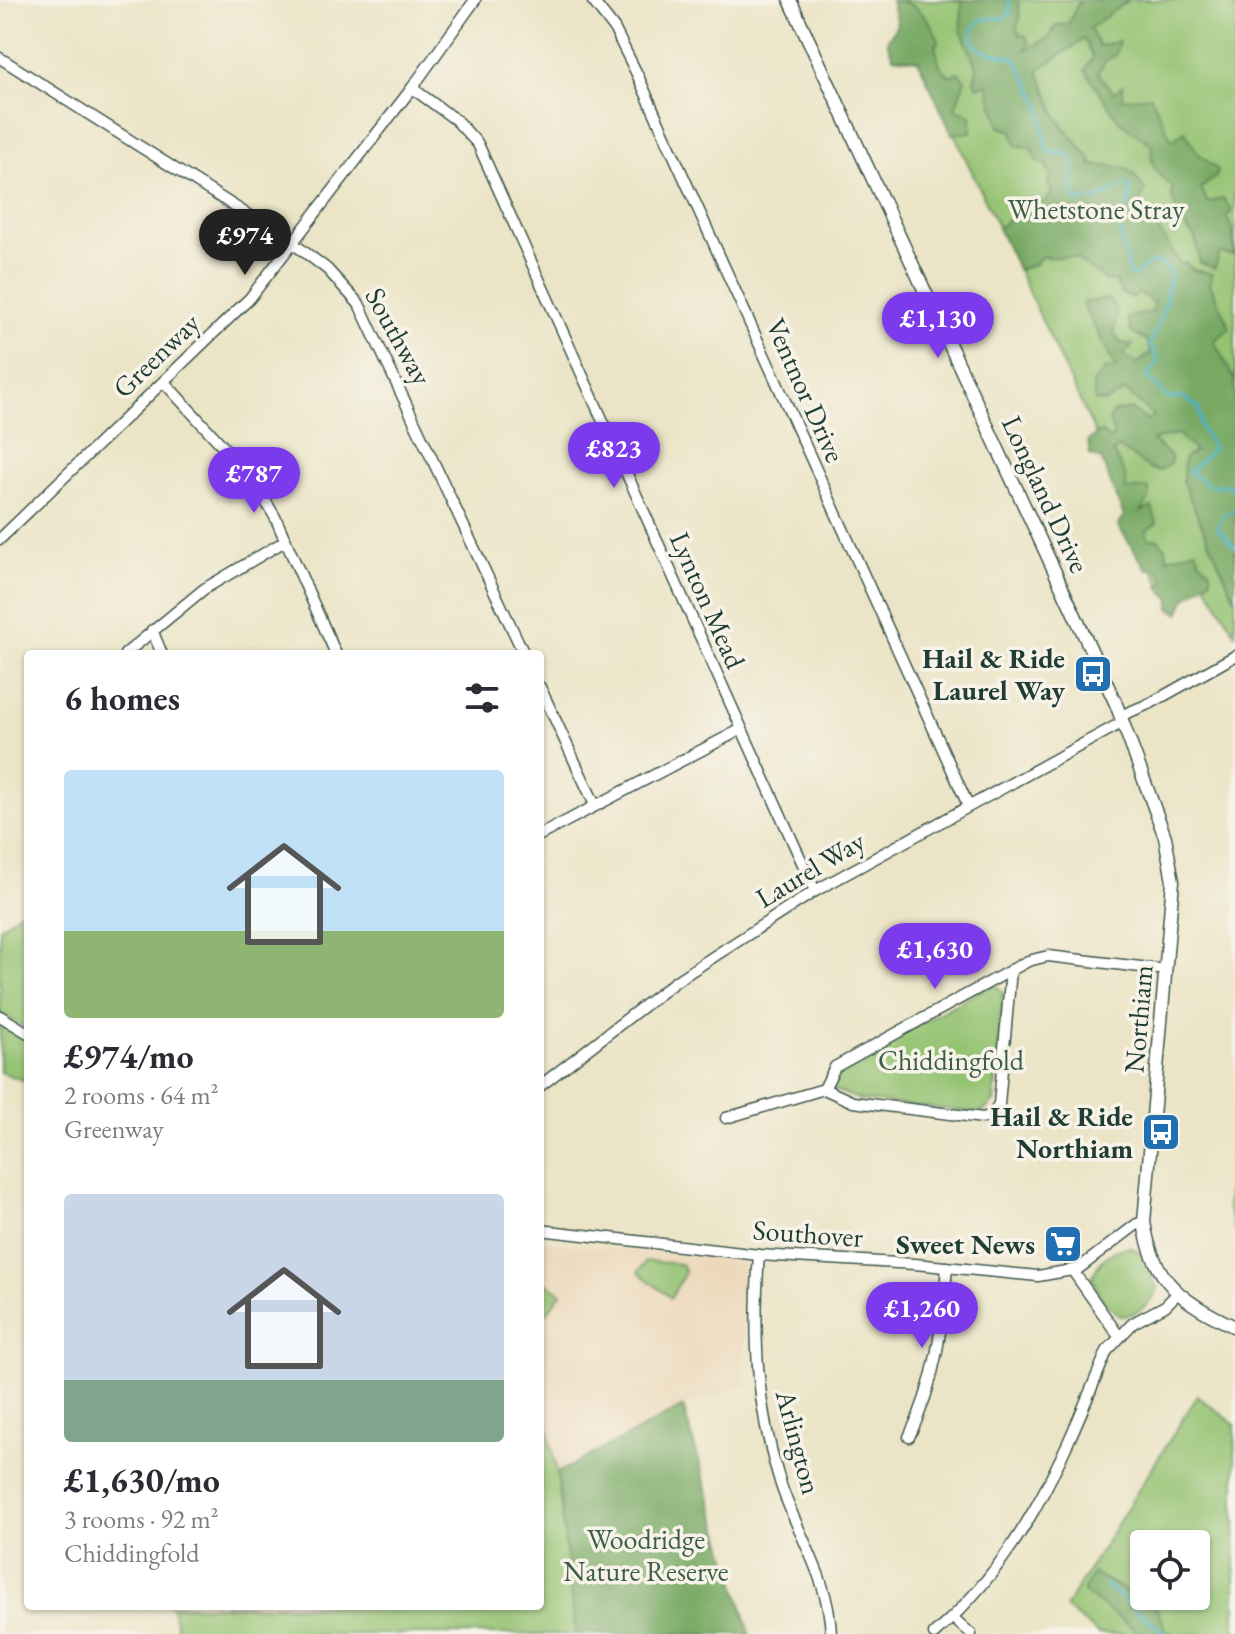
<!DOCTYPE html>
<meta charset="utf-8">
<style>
:root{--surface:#fff;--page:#f7f7f7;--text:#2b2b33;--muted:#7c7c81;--accent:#7c3aed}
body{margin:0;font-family:"EB Garamond",serif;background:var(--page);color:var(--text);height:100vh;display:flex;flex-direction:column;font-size:30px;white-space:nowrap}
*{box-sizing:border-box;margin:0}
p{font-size:26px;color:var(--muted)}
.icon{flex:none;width:44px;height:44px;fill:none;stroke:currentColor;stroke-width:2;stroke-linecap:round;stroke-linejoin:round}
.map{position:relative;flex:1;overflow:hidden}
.side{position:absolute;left:24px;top:650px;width:520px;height:960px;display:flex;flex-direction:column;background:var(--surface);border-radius:8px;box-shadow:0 2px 6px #0004}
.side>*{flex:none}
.tools{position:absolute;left:1130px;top:1530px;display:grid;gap:16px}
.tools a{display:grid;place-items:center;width:80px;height:80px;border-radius:8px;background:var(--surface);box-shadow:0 2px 6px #0004;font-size:40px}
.price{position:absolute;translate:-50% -68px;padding:0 18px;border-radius:28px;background:var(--accent);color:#fff;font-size:26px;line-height:52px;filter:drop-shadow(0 2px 4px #0008)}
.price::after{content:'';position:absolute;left:50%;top:48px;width:24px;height:18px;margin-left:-12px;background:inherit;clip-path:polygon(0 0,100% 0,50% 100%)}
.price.selected{background:#222;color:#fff}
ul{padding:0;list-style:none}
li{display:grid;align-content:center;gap:16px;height:424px;padding:0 40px}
li span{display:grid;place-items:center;height:248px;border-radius:8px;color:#555}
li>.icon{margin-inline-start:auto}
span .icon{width:144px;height:144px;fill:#fffc;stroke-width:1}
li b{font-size:34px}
h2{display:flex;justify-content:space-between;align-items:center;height:96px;padding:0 40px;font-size:34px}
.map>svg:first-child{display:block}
</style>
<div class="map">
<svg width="1235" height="1634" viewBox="0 0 1235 1634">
<rect width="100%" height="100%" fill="#f7f3e8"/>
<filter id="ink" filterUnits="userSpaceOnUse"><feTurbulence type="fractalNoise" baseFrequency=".0125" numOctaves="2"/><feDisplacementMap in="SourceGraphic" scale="16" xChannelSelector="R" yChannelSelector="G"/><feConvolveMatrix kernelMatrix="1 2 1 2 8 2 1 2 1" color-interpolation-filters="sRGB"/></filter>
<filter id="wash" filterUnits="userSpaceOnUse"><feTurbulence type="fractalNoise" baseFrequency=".006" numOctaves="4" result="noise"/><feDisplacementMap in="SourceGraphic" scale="32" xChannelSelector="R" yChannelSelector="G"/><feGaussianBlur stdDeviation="1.8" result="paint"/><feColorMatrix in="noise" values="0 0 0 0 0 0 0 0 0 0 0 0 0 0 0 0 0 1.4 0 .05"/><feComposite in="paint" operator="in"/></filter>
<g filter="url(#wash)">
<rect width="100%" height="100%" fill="#ebe4c6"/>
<!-- built -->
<polygon fill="#ecd8ba" points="540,1242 740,1261 747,1266 744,1345 747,1385 685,1406 558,1472 540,1390"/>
<!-- green -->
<g fill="#94c372" stroke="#5a8053" stroke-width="2" fill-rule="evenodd">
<polygon points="891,0 1235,0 1235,633 1200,574 1164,593 1096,435"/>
<polygon points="28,905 28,1030 0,1013 0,928"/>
<polygon points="994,983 1003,993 994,1101 982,1113 860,1100 832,1089 833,1077 840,1068"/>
<polygon points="0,1023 28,1040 28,1082 0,1072"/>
<polygon points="1235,1121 1235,1231 1227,1207"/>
<path d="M1130,1247L1141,1253L1158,1289C1152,1304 1136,1316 1120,1316L1104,1302L1092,1278C1097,1262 1113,1248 1130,1247Z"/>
<polygon points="646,1261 681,1264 685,1272 671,1298 638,1272"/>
<polygon points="540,1278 561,1293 540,1323"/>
<polygon points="540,1390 556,1467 576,1634 178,1634 171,1606 540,1606"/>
<path d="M1197,1396L1235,1424V1634H1098L1065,1608ZM1144,1544H1196V1596H1144Z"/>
</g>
<!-- forest -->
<g fill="#77a964" stroke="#4b734c" stroke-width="2">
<path d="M891,0C916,0 928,17 939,40L935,47L940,66L950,76L958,72L965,80L955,108L971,115V132L952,134L918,60L893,57L887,41L897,25Z"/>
<path d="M952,0H1018L1020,21L1016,26L1020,35L1026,36L1029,43L1024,51L1050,37L1056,25L1068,24L1080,0H1129L1090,28L1099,46L1119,41L1115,56L1107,59L1098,72L1113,93L1123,85V99L1151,96L1172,141L1185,131L1197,152L1218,170L1216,177L1201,188L1208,203L1223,198L1232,211L1226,217C1234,230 1235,240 1233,255L1219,253L1215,268L1200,263L1195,238L1182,223L1172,198V186C1156,175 1149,164 1152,145L1119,121L1085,70L1093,57L1084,39L1038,70L1058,119L1092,161L1091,165C1118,168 1127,160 1145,190L1140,201L1181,265L1187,263L1192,269L1212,274L1210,284L1230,328L1214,341L1235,381V599L1183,483L1184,458L1195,451L1178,434L1152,440L1171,456V464L1159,471L1151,469L1118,447L1113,453L1125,474L1126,490L1149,488V499L1140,512L1152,507L1157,523L1146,531L1149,539H1158L1166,548L1167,558L1196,550L1200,561L1211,571V579L1186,598L1179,613L1170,608L1171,599L1159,587L1165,582L1159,569H1147L1118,526L1124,516L1101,459L1090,455L1088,441L1100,432L1110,439L1114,435L1109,420L1113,412L1130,409L1147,420L1154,416L1125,391L1105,402L1095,401L1093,384L1105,369L1116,368L1082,303L1108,298L1117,311L1114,333L1121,343L1133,345L1123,354L1136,364L1151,353L1147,340L1132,333L1127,317L1152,312L1154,303L1139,293L1133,298L1121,293L1116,282L1106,281L1074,257H1040L1036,264L1018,270L998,228L1015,215L1030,214L1037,202H1045L1052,194L1048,184L1051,175L1044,163L1037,161L1032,149L1016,145L1012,131L1000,127L987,84L978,87L974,82L977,68L961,30L962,1Z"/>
<polygon points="683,1407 750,1634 576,1634 557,1473"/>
<polygon points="1093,1573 1156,1607 1167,1631 1175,1634 1141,1634 1083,1592"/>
</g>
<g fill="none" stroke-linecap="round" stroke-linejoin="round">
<!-- stream -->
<g stroke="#47b4c3" stroke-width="3">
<polyline points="1009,0 1010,12 1005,18 982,19 972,29 973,41 980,50 1015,58 1040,104 1046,147 1050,153 1066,153 1074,161 1071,192 1077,201 1098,199 1124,185 1130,186 1130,202 1119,226 1129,274 1135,276 1149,263 1160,263 1171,271 1165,306 1150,345 1159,361 1147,377 1169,399 1183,397 1199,408 1201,428 1214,448 1189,472 1210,486 1229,485 1235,492"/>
<polyline points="1235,509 1223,516 1217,528 1235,547"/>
<polyline points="1106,1585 1166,1634"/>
</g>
</g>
</g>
<g filter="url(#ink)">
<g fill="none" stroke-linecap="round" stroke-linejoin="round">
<defs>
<g id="minor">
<polyline points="592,0 614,28 637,74 968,805"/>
<polyline points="0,58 294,244 327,269 359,304 524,654"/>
<polyline points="412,88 456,120 478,144 815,891"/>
<polyline points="164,382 252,478 275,517 336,654"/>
<polyline points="0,539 250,298 412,88 475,0"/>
<polyline points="152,630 162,654"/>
<polyline points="125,654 204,589 285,541"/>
<polyline points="540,687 595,805"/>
<polyline points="1120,716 1151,703 1235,656"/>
<polyline points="540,835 740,730"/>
<polyline points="0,1016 28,1033"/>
<polyline points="540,1086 676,981 815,891 1123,722"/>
<polyline points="824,1089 853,1102 983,1118 992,1115 999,1104 1011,970"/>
<polyline points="726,1118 824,1089 835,1067 1028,961 1048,956 1166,970"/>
<polyline points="540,1230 759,1255 915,1264 1038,1276 1078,1269 1137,1224 1144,1222"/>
<path d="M759,1255C753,1335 756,1408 781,1485C798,1536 829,1578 831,1634"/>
<polyline points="1073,1271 1118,1335"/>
<path d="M909,1437C936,1382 942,1328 947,1267"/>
<polyline points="953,1618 971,1634"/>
<path d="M934,1634C1025,1555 1062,1459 1107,1351L1133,1323L1165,1306L1177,1294"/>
</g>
<path id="tertiary" d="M790,0L1116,704L1165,837L1173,881L1144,1222C1153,1283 1183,1302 1235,1327"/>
</defs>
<!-- minor casing -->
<use href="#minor" stroke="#3e564a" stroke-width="13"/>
<!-- tertiary casing -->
<use href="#tertiary" stroke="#3e564a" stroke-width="15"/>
<!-- minor -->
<use href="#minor" stroke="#fff" stroke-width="10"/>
<!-- tertiary -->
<use href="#tertiary" stroke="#fff" stroke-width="12"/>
</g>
</g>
<!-- icons -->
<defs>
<symbol id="bus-square" viewBox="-11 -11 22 22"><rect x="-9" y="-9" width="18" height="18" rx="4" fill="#1f6fb2" stroke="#f7f3e8"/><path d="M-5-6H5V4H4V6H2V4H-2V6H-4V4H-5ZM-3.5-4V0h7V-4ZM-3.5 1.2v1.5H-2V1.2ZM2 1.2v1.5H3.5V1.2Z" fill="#fff"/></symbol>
<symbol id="supermarket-square" viewBox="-11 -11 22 22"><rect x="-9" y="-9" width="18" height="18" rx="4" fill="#1f6fb2" stroke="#f7f3e8"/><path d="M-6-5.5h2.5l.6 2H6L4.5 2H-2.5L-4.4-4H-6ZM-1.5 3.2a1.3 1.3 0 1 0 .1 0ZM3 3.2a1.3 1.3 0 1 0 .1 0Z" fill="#fff"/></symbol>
</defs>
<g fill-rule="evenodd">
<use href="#bus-square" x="1071" y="652" width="44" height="44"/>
<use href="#bus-square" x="1139" y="1110" width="44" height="44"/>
<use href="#supermarket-square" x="1041" y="1222" width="44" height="44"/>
</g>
<g text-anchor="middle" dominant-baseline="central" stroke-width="7" stroke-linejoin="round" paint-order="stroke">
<!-- park labels -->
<g font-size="28" fill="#3c5e44" stroke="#f7f3e8">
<text x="1096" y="209">Whetstone Stray</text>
<text x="951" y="1060">Chiddingfold</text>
<text x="646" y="1539">Woodridge<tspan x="646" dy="32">Nature Reserve</tspan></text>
</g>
<!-- street labels -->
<g font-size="28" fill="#1f3d34" stroke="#f7f3e8">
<text transform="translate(399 336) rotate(61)">Southway</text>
<text transform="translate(156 355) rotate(-44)">Greenway</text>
<text transform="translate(806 390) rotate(66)">Ventnor Drive</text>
<text transform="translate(1046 494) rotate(65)">Longland Drive</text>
<text transform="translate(708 600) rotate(66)">Lynton Mead</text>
<text transform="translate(810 869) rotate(-31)">Laurel Way</text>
<text transform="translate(1138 1019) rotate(-85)">Northiam</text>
<text transform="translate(808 1233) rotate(4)">Southover</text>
<text transform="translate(799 1442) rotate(75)">Arlington</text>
</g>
<!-- poi labels -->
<g font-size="28" font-weight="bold" fill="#1f3d34" stroke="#f7f3e8" text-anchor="end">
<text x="1065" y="658">Hail &amp; Ride<tspan x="1065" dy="32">Laurel Way</tspan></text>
<text x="1133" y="1116">Hail &amp; Ride<tspan x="1133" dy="32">Northiam</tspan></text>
<text x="1035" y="1244">Sweet News</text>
</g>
</g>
</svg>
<div class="tools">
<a><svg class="icon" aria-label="locate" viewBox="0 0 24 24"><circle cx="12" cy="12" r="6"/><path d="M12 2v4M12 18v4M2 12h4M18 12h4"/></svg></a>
</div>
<b class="price selected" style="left:245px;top:277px">£974</b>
<b class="price" style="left:938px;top:360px">£1,130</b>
<b class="price" style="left:614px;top:490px">£823</b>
<b class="price" style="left:254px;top:515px">£787</b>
<b class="price" style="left:935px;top:991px">£1,630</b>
<b class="price" style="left:922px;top:1350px">£1,260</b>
<section class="side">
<h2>6 homes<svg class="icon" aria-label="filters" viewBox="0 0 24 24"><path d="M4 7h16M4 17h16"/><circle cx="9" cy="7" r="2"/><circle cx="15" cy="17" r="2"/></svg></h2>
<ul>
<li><span style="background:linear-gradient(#bfe0f5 65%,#8fb573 0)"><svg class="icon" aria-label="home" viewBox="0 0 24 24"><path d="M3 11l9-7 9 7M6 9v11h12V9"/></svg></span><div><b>£974/mo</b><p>2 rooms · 64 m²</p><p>Greenway</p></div></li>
<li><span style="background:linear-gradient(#c9d6e8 75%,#7fa58c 0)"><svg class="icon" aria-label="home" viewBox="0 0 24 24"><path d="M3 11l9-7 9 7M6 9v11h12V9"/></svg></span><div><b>£1,630/mo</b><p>3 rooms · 92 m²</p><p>Chiddingfold</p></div></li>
</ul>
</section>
</div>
